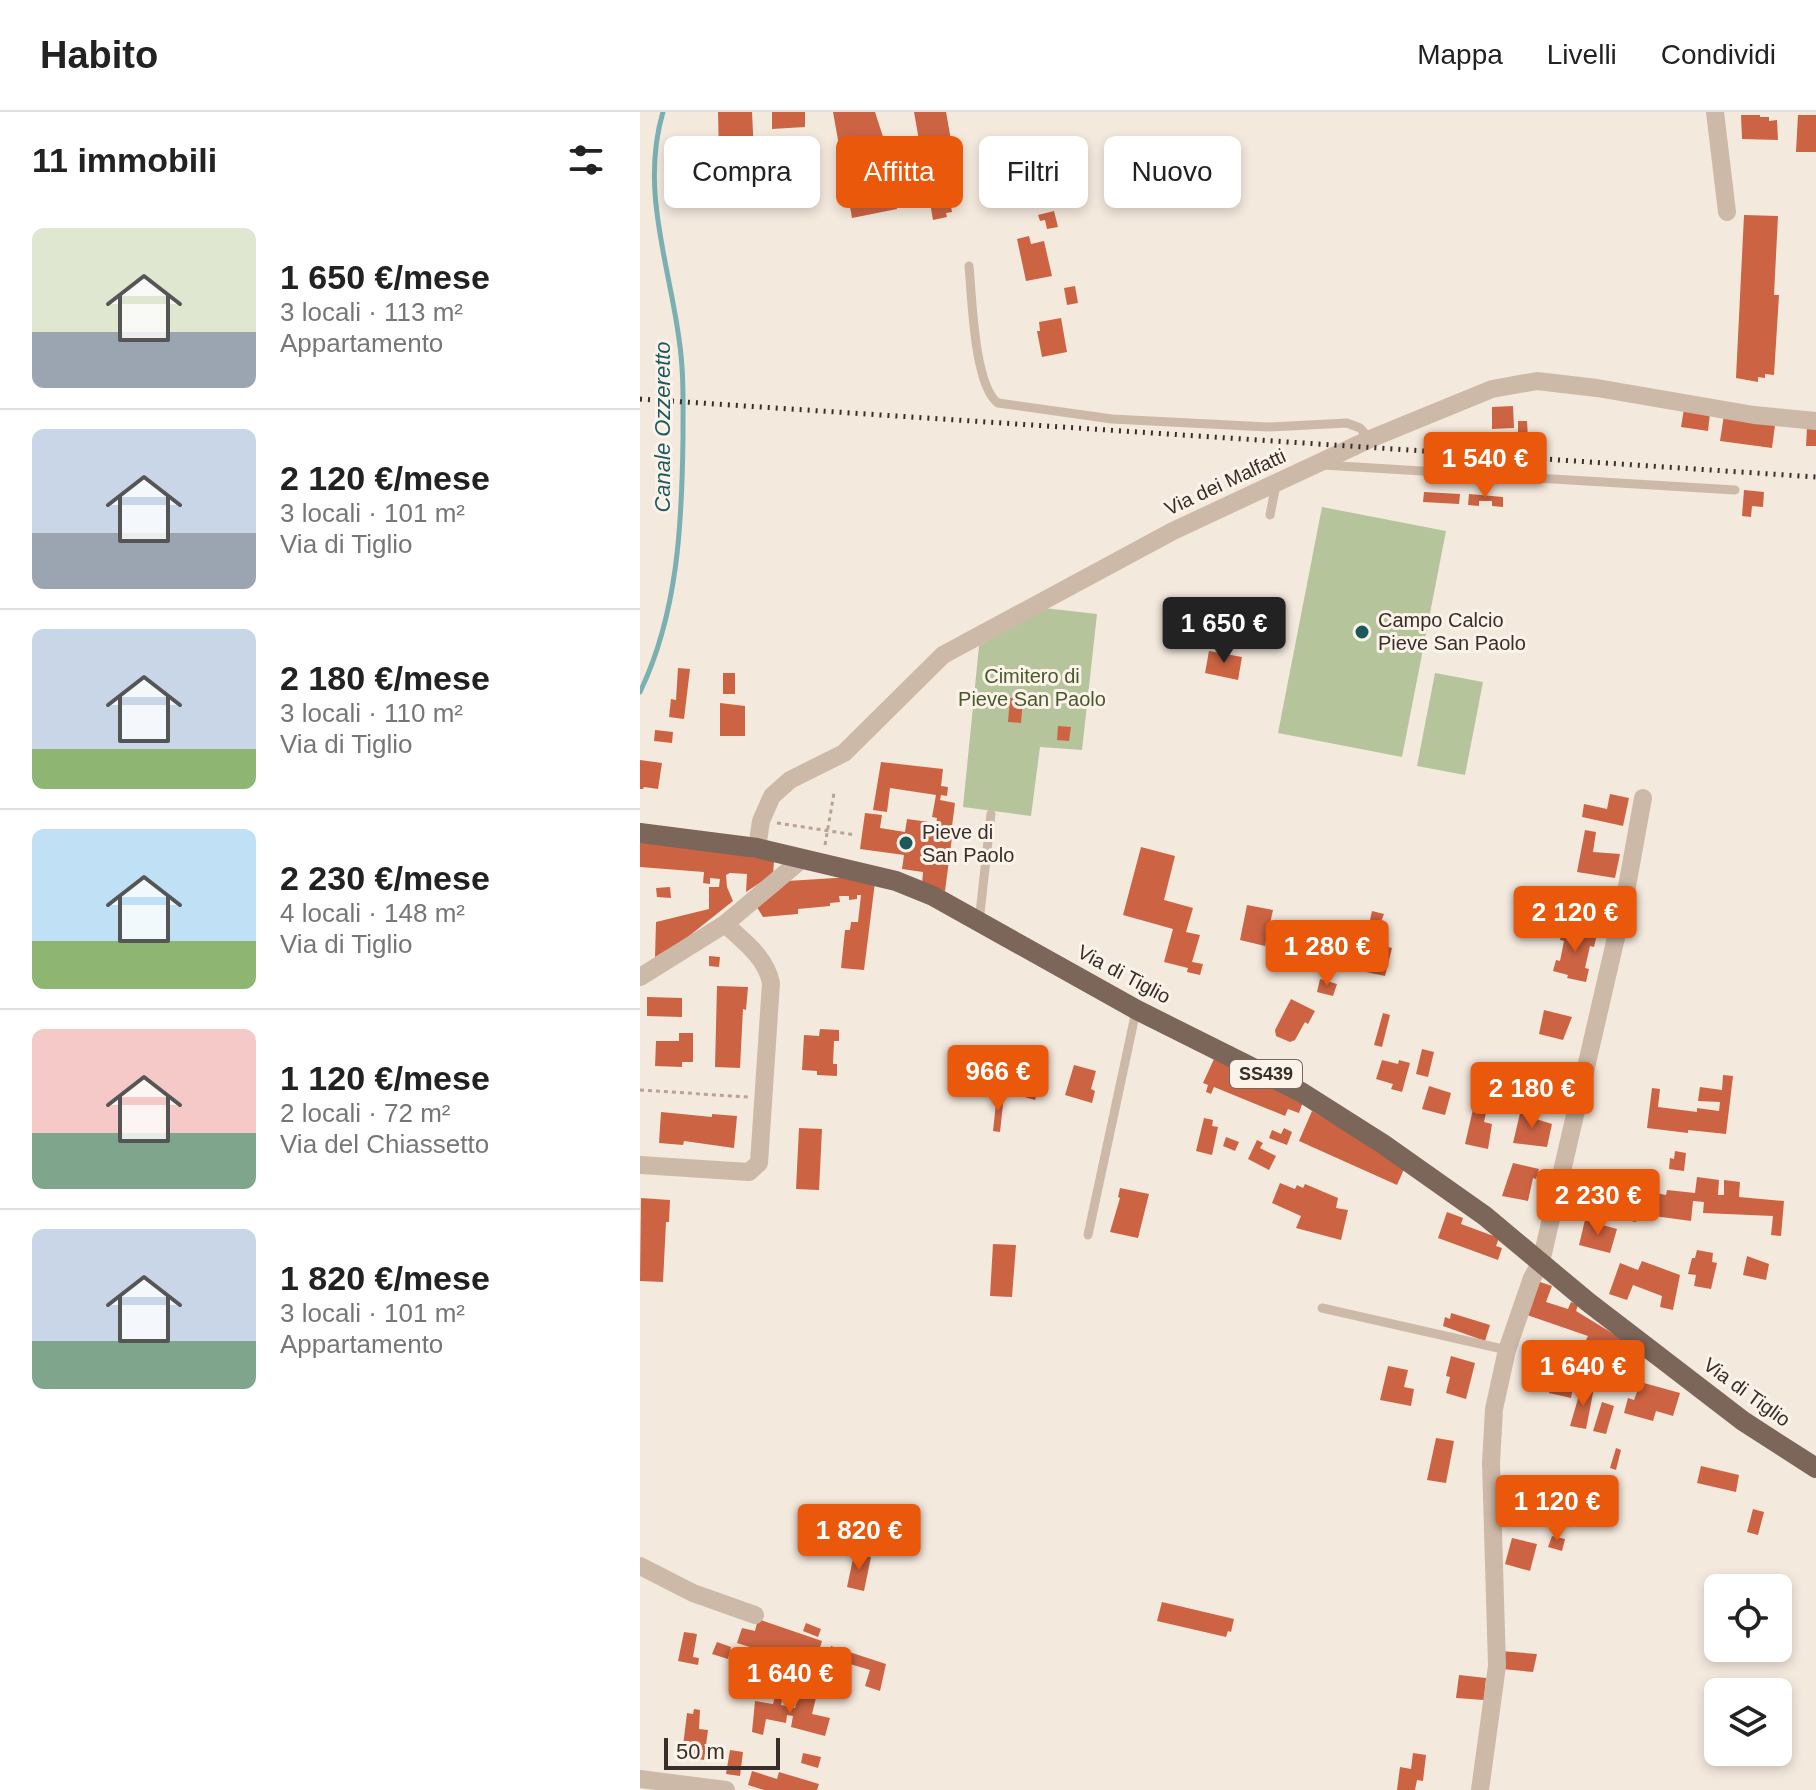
<!DOCTYPE html>
<html lang="it">
<meta charset="utf-8">
<style>
:root{--surface:#fff;--page:#f2f2f2;--text:#222;--muted:#767676;--line:#e0e0e0;--accent:#ea580c}
body{margin:0;font-family:Helvetica,sans-serif;background:var(--page);color:var(--text);height:100vh;display:flex;flex-direction:column;font-size:30px;white-space:nowrap}
*{box-sizing:border-box;margin:0}
p{font-size:26px;color:var(--muted)}
.icon{flex:none;width:44px;height:44px;fill:none;stroke:currentColor;stroke-width:2;stroke-linecap:round;stroke-linejoin:round}
.map{position:relative;flex:1;overflow:hidden}
.panel{display:flex;flex-direction:column;background:var(--surface);width:640px}
.panel>*{flex:none}
.top-card{position:absolute;left:24px;top:24px;width:760px;height:72px;display:flex;gap:16px}
.buttons{position:absolute;left:1064px;top:1462px;display:grid;gap:16px}
.buttons a{display:grid;place-items:center;width:88px;height:88px;border-radius:12px;background:var(--surface);box-shadow:0 4px 12px #0003;font-size:40px}
.scale{position:absolute;left:24px;bottom:20px;width:116px;box-sizing:border-box;padding-left:8px;border:4px solid #392e29;border-top:0;font-size:22px;line-height:28px;white-space:nowrap;color:#392e29;-webkit-text-stroke:6px #fbf3ea;paint-order:stroke}
.price{position:absolute;translate:-50% -68px;padding:0 18px;border-radius:8px;background:var(--accent);color:#fff;font-size:26px;line-height:52px;filter:drop-shadow(0 2px 4px #0008)}
.price::after{content:'';position:absolute;left:50%;top:48px;width:24px;height:18px;margin-left:-12px;background:inherit;clip-path:polygon(0 0,100% 0,50% 100%)}
.price.selected{background:#222;color:#fff}
ul{padding:0;list-style:none}
li{display:flex;align-items:center;gap:24px;height:200px;padding:0 32px}
li+li{border-top:2px solid var(--line)}
li span{display:grid;place-items:center;flex:none;width:224px;height:160px;border-radius:12px;color:#555}
li>.icon{margin-inline-start:auto}
span .icon{width:96px;height:96px;fill:#fffc;stroke-width:1}
li b{font-size:34px}
h2{display:flex;justify-content:space-between;align-items:center;height:96px;padding:0 32px;font-size:34px}
.chip{padding:0 28px;border-radius:12px;background:var(--surface);box-shadow:0 4px 12px #0003;font-size:28px;line-height:72px}
.chip.selected{background:var(--accent);color:#fff}
header{display:flex;align-items:center;gap:48px;box-sizing:border-box;height:112px;padding:0 40px;background:var(--surface);border-bottom:2px solid var(--line)}
header strong{font-size:38px}
nav{display:flex;gap:44px;margin-inline-start:auto;font-size:28px}
main{display:flex;flex:1;min-height:0}
.map>svg:first-child{display:block}
</style>
<header>
<strong>Habito</strong>
<nav><a>Mappa</a><a>Livelli</a><a>Condividi</a></nav>
</header>
<main>
<section class="panel">
<h2>11 immobili<svg class="icon" aria-label="filters" viewBox="0 0 24 24"><path d="M4 7h16M4 17h16"/><circle cx="9" cy="7" r="2"/><circle cx="15" cy="17" r="2"/></svg></h2>
<ul>
<li><span style="background:linear-gradient(#dfe7d0 65%,#9aa5b1 0)"><svg class="icon" aria-label="home" viewBox="0 0 24 24"><path d="M3 11l9-7 9 7M6 9v11h12V9"/></svg></span><div><b>1 650 €/mese</b><p>3 locali · 113 m²</p><p>Appartamento</p></div></li>
<li><span style="background:linear-gradient(#c9d6e8 65%,#9aa5b1 0)"><svg class="icon" aria-label="home" viewBox="0 0 24 24"><path d="M3 11l9-7 9 7M6 9v11h12V9"/></svg></span><div><b>2 120 €/mese</b><p>3 locali · 101 m²</p><p>Via di Tiglio</p></div></li>
<li><span style="background:linear-gradient(#c9d6e8 75%,#8fb573 0)"><svg class="icon" aria-label="home" viewBox="0 0 24 24"><path d="M3 11l9-7 9 7M6 9v11h12V9"/></svg></span><div><b>2 180 €/mese</b><p>3 locali · 110 m²</p><p>Via di Tiglio</p></div></li>
<li><span style="background:linear-gradient(#bfe0f5 70%,#8fb573 0)"><svg class="icon" aria-label="home" viewBox="0 0 24 24"><path d="M3 11l9-7 9 7M6 9v11h12V9"/></svg></span><div><b>2 230 €/mese</b><p>4 locali · 148 m²</p><p>Via di Tiglio</p></div></li>
<li><span style="background:linear-gradient(#f6c9c9 65%,#7fa58c 0)"><svg class="icon" aria-label="home" viewBox="0 0 24 24"><path d="M3 11l9-7 9 7M6 9v11h12V9"/></svg></span><div><b>1 120 €/mese</b><p>2 locali · 72 m²</p><p>Via del Chiassetto</p></div></li>
<li><span style="background:linear-gradient(#c9d6e8 70%,#7fa58c 0)"><svg class="icon" aria-label="home" viewBox="0 0 24 24"><path d="M3 11l9-7 9 7M6 9v11h12V9"/></svg></span><div><b>1 820 €/mese</b><p>3 locali · 101 m²</p><p>Appartamento</p></div></li>
</ul>
</section>
<div class="map">
<svg width="1176" height="1678" viewBox="0 0 1176 1678">
<rect width="100%" height="100%" fill="#f4e9dd"/>
<!-- green -->
<g fill="#b6c49c">
<polygon points="682,395 806,419 762,645 638,621"/>
<polygon points="404,496 457,502 442,638 400,635 391,704 323,695 339,534"/>
<polygon points="795,561 843,570 825,663 777,654"/>
</g>
<g fill="none" stroke-linecap="round" stroke-linejoin="round">
<!-- stream -->
<path stroke="#7ab0b2" stroke-width="5" d="M0,580C38,501 42,411 43,325C43,292 44,259 39,227C29,151 0,77 23,0"/>
</g>
<!-- building -->
<g fill="#cc6443">
<polygon points="78,0 112,0 114,41 79,43"/>
<polygon points="132,0 165,0 165,15 132,17"/>
<polygon points="193,0 235,0 246,34 257,97 212,106"/>
<polygon points="274,0 306,0 319,73 308,75 312,100 306,101 307,105 293,108"/>
<polygon points="1101,3 1120,3 1120,5 1129,5 1129,9 1137,8 1138,28 1102,27"/>
<polygon points="1158,3 1176,3 1176,40 1156,40"/>
<polygon points="414,99 418,115 407,117 405,108 400,109 398,103"/>
<polygon points="1104,103 1138,104 1134,183 1139,183 1134,263 1125,262 1125,266 1118,265 1118,270 1096,266"/>
<polygon points="389,124 391,132 404,129 412,164 386,169 377,127"/>
<polygon points="435,174 438,191 427,193 424,176"/>
<polygon points="421,206 427,240 402,245 397,219 400,219 399,210"/>
<polygon points="873,294 874,316 852,317 852,295"/>
<polygon points="1044,297 1070,301 1068,319 1041,315"/>
<polygon points="1084,303 1135,313 1132,336 1080,329"/>
<polygon points="878,309 887,309 888,326 878,326"/>
<polygon points="1167,316 1176,316 1176,334 1166,334"/>
<polygon points="1104,378 1124,380 1123,395 1112,394 1111,405 1102,404"/>
<polygon points="784,380 820,382 819,392 783,390"/>
<polygon points="829,382 863,385 863,395 852,394 852,389 839,389 839,394 828,393"/>
<polygon points="569,539 602,545 598,568 565,561"/>
<polygon points="38,556 50,557 44,607 29,605 31,587 36,588"/>
<rect x="83" y="561" width="12" height="21"/>
<polygon points="370,586 383,587 381,611 368,610"/>
<polygon points="80,591 105,594 105,624 80,624"/>
<polygon points="418,614 431,615 429,629 417,628"/>
<polygon points="15,618 33,620 32,631 14,629"/>
<polygon points="0,648 22,651 18,677 4,675 3,677 0,677"/>
<polygon points="241,650 303,657 301,674 308,675 307,684 301,683 300,688 315,691 311,722 295,720 297,706 292,705 296,683 250,676 247,700 233,698"/>
<polygon points="970,682 989,686 983,714 942,705 944,692 967,697"/>
<polygon points="225,701 242,703 240,716 265,720 267,707 289,710 288,722 312,725 305,779 282,773 283,760 262,757 264,743 220,737"/>
<polygon points="945,718 956,720 953,740 980,742 975,766 937,760"/>
<polygon points="0,729 66,737 134,749 133,762 106,780 107,762 90,761 86,763 87,775 93,789 44,828 15,845 16,810 69,797 69,775 79,775 80,767 70,766 70,772 63,771 64,760 0,755"/>
<polygon points="501,735 535,744 524,788 553,796 546,820 560,823 552,850 563,852 560,863 547,860 548,856 524,850 533,817 483,803"/>
<polygon points="212,765 235,770 224,858 201,856 205,818 210,818 211,810 218,810 221,783 217,783 217,787 209,788 209,784 199,784 200,790 190,791 190,794 158,797 158,802 123,805 115,792 147,769"/>
<polygon points="30,775 31,786 17,785 16,776"/>
<polygon points="941,790 954,792 951,804 939,801"/>
<polygon points="607,793 633,798 625,834 600,828"/>
<polygon points="732,799 744,802 737,820 728,817"/>
<polygon points="922,817 957,822 954,835 950,834 945,856 949,857 946,870 927,866 928,863 913,859 916,848 920,849 924,829 920,828"/>
<polygon points="734,831 752,836 745,864 726,860 727,856 712,852 715,840 730,844"/>
<polygon points="69,844 80,845 79,855 69,854"/>
<polygon points="680,867 697,872 693,884 677,880"/>
<polygon points="77,874 108,875 106,898 103,897 100,956 75,955"/>
<polygon points="7,885 42,886 42,905 7,904"/>
<polygon points="651,887 675,899 668,912 665,910 655,928 650,930 636,924 635,918"/>
<polygon points="904,898 932,905 923,928 899,922"/>
<polygon points="743,901 750,903 742,935 734,933"/>
<polygon points="180,917 199,918 199,929 194,929 193,952 197,952 197,964 177,963 177,959 162,958 164,923 179,924"/>
<polygon points="39,921 53,921 53,950 42,950 42,955 15,954 16,929 39,929"/>
<polygon points="782,937 794,940 788,965 776,962"/>
<polygon points="574,947 663,990 659,1001 648,997 645,1004 574,975 571,982 566,980 568,973 563,971"/>
<polygon points="742,948 758,952 759,948 770,951 762,980 751,977 753,972 736,967"/>
<polygon points="895,950 920,956 908,987 887,981"/>
<polygon points="368,952 392,959 393,955 404,958 395,988 361,978"/>
<polygon points="434,953 456,959 451,977 455,979 452,991 425,983"/>
<polygon points="1083,963 1093,964 1086,1022 1048,1018 1048,1021 1007,1016 1012,976 1020,977 1018,995 1057,1000 1057,996 1079,999 1080,990 1058,989 1060,975 1082,978"/>
<polygon points="839,971 863,977 859,994 848,992 844,1010 852,1012 848,1037 825,1032"/>
<polygon points="789,974 811,981 805,1003 782,997"/>
<polygon points="357,982 364,983 360,1020 353,1019"/>
<polygon points="881,997 898,1001 896,1007 912,1012 907,1035 873,1031"/>
<polygon points="672,999 765,1055 757,1073 659,1029"/>
<polygon points="21,1000 72,1005 72,1002 97,1004 94,1036 44,1029 43,1033 19,1031"/>
<polygon points="564,1006 573,1008 572,1014 578,1015 572,1043 556,1039"/>
<polygon points="159,1016 182,1017 179,1078 156,1077"/>
<polygon points="644,1016 652,1020 647,1033 629,1026 632,1018 641,1022"/>
<polygon points="586,1025 599,1030 595,1039 583,1034"/>
<polygon points="617,1028 623,1031 620,1036 636,1044 629,1058 608,1047"/>
<polygon points="1035,1039 1046,1041 1044,1059 1029,1057 1030,1046 1034,1047"/>
<polygon points="873,1051 899,1057 896,1067 893,1066 888,1089 862,1084"/>
<polygon points="1057,1065 1079,1068 1078,1083 1084,1083 1084,1068 1100,1070 1099,1085 1144,1089 1141,1124 1131,1123 1133,1104 1063,1101 1064,1090 1053,1089 1051,1109 999,1102 996,1110 991,1109 996,1097 1015,1081 1026,1083 1027,1078 1055,1081"/>
<polygon points="640,1071 655,1077 657,1073 663,1076 665,1072 698,1086 696,1096 708,1098 701,1128 656,1116 661,1104 632,1091"/>
<polygon points="480,1076 509,1082 498,1126 470,1120 480,1086 478,1085"/>
<polygon points="948,1080 955,1082 952,1096 944,1094"/>
<polygon points="1,1086 30,1088 29,1110 26,1110 23,1170 0,1169"/>
<polygon points="976,1088 984,1090 981,1102 973,1100"/>
<polygon points="807,1100 823,1106 821,1112 859,1126 856,1134 862,1136 858,1148 798,1126"/>
<polygon points="945,1108 977,1117 970,1141 939,1133"/>
<polygon points="353,1132 376,1133 372,1185 350,1184"/>
<polygon points="1057,1138 1073,1141 1072,1150 1077,1151 1071,1177 1054,1174 1056,1163 1048,1162 1052,1146 1055,1146"/>
<polygon points="1107,1144 1129,1152 1126,1168 1103,1163"/>
<polygon points="1002,1149 1040,1163 1033,1198 1020,1195 1022,1184 993,1173 987,1188 969,1182 980,1151 998,1158"/>
<polygon points="897,1169 912,1174 906,1190 928,1197 931,1190 938,1193 936,1199 990,1232 983,1247 972,1240 970,1243 946,1228 948,1224 887,1203"/>
<polygon points="811,1201 850,1213 845,1229 803,1214 805,1205 810,1207"/>
<polygon points="811,1244 835,1251 826,1287 806,1281 810,1265 806,1264"/>
<polygon points="748,1254 768,1258 764,1275 774,1277 771,1294 740,1288"/>
<polygon points="912,1266 934,1271 931,1286 909,1281"/>
<polygon points="993,1268 1040,1281 1033,1304 1016,1299 1013,1309 984,1301 988,1286 994,1288 997,1280 990,1278"/>
<polygon points="942,1273 954,1276 946,1317 930,1314"/>
<polygon points="962,1290 974,1294 966,1322 953,1319"/>
<polygon points="796,1326 814,1329 806,1371 787,1368"/>
<polygon points="976,1336 981,1338 976,1358 970,1356"/>
<polygon points="1061,1354 1099,1363 1096,1380 1057,1371"/>
<polygon points="1113,1397 1124,1400 1118,1423 1107,1420"/>
<polygon points="912,1424 925,1427 922,1439 908,1435"/>
<polygon points="872,1426 897,1432 890,1459 865,1452"/>
<polygon points="214,1442 231,1445 224,1479 207,1475"/>
<polygon points="522,1490 594,1507 591,1520 588,1519 586,1525 517,1509"/>
<polygon points="118,1507 182,1529 174,1555 97,1531 102,1516 115,1519"/>
<polygon points="166,1511 181,1517 178,1525 163,1519"/>
<polygon points="44,1520 57,1522 53,1545 59,1546 58,1553 38,1549"/>
<polygon points="77,1530 91,1535 88,1547 72,1542"/>
<polygon points="191,1534 246,1552 240,1579 225,1574 230,1558 210,1552 205,1567 184,1558"/>
<polygon points="861,1539 897,1542 893,1560 862,1557"/>
<polygon points="819,1563 846,1566 844,1588 816,1586"/>
<polygon points="136,1580 143,1582 141,1593 155,1596 158,1585 176,1586 172,1602 190,1606 185,1624 151,1615 153,1604 147,1603 146,1611 126,1607 123,1623 112,1620 115,1589 133,1592"/>
<polygon points="54,1597 60,1598 59,1617 68,1618 64,1648 46,1645 47,1634 43,1634 47,1601 53,1602"/>
<polygon points="90,1638 103,1640 100,1664 86,1662"/>
<polygon points="163,1641 181,1645 178,1656 161,1651"/>
<polygon points="773,1641 786,1643 783,1669 777,1668 775,1678 757,1678 760,1655 771,1657"/>
<polygon points="112,1659 137,1667 139,1660 179,1672 177,1678 124,1678 108,1673"/>
</g>
<g fill="none" stroke-linecap="round" stroke-linejoin="round">
<!-- path -->
<g stroke="#b9a392" stroke-width="3" stroke-dasharray="4 4" stroke-linecap="butt">
<polyline points="137,711 216,723"/>
<polyline points="185,733 194,681"/>
<polyline points="0,978 108,985"/>
</g>
<!-- lane -->
<g stroke="#cdb9a8" stroke-width="9">
<path d="M329,154C332,185 334,274 358,291L472,307L628,315L707,311L720,316L730,327"/>
<polyline points="683,353 1095,378"/>
<polyline points="630,403 636,373"/>
<polyline points="339,810 351,702"/>
<polyline points="448,1123 496,899"/>
<polyline points="682,1196 867,1238"/>
</g>
<!-- street -->
<g stroke="#cdb9a8" stroke-width="18">
<polyline points="1075,0 1087,100"/>
<polyline points="117,736 121,709 132,684 150,668 204,641 303,543 533,419 730,327 852,277 897,269 957,276 1114,303 1176,309"/>
<polyline points="0,865 85,812 162,747"/>
<path d="M0,1053L109,1060L119,1051L131,871C126,845 103,829 85,812"/>
<polyline points="0,1454 53,1481 115,1503"/>
<polyline points="0,1667 86,1678"/>
<polyline points="840,1678 857,1554 851,1351 854,1297 867,1238 892,1166 901,1150 984,791 1003,686"/>
</g>
<!-- primary -->
<polyline stroke="#7c6559" stroke-width="20" points="0,721 117,736 256,769 293,784 497,898 661,980 743,1032 845,1104 948,1190 1103,1309 1176,1356"/>
<!-- rail -->
<polyline stroke="#392e29" stroke-width="5" stroke-dasharray="2 6" stroke-linecap="butt" points="0,287 1176,365"/>
</g>
<!-- markers -->
<g fill="#1c595d" stroke="#fbf3ea" stroke-width="3">
<circle cx="722" cy="520" r="8"/>
<circle cx="266" cy="731" r="8"/>
</g>
<g text-anchor="middle" dominant-baseline="central" stroke-width="6" stroke-linejoin="round" paint-order="stroke">
<!-- shield labels -->
<rect fill="#fbf3ea" stroke="#736963" stroke-width="2" x="590" y="948" width="72" height="28" rx="6"/>
<g font-size="18" font-weight="bold" fill="#392e29">
<text x="626" y="962">SS439</text>
</g>
<!-- street labels -->
<g font-size="20" fill="#392e29" stroke="#fbf3ea">
<text transform="translate(585 370) rotate(-25)">Via dei Malfatti</text>
<text transform="translate(484 862) rotate(28)">Via di Tiglio</text>
<text transform="translate(1107 1280) rotate(36)">Via di Tiglio</text>
</g>
<!-- poi labels -->
<g font-size="20" fill="#392e29" stroke="#fbf3ea" text-anchor="start">
<text x="738" y="508">Campo Calcio<tspan x="738" dy="23">Pieve San Paolo</tspan></text>
<text x="282" y="720">Pieve di<tspan x="282" dy="23">San Paolo</tspan></text>
</g>
<!-- park labels -->
<g font-size="20" fill="#48592b" stroke="#fbf3ea">
<text x="392" y="564">Cimitero di<tspan x="392" dy="23">Pieve San Paolo</tspan></text>
</g>
<!-- water labels -->
<g font-size="22" font-style="italic" fill="#1c595d" stroke="#fbf3ea">
<text transform="translate(22 315) rotate(-90)">Canale Ozzeretto</text>
</g>
</g>
</svg>
<div class="buttons">
<a><svg class="icon" aria-label="locate" viewBox="0 0 24 24"><circle cx="12" cy="12" r="6"/><path d="M12 2v4M12 18v4M2 12h4M18 12h4"/></svg></a>
<a><svg class="icon" aria-label="layers" viewBox="0 0 24 24"><path d="M12 4l9 5-9 5-9-5zM3 14l9 5 9-5"/></svg></a>
</div>
<div class="scale">50 m</div>
<b class="price" style="left:845px;top:388px">1 540 €</b>
<b class="price selected" style="left:584px;top:553px">1 650 €</b>
<b class="price" style="left:935px;top:842px">2 120 €</b>
<b class="price" style="left:687px;top:876px">1 280 €</b>
<b class="price" style="left:358px;top:1001px">966 €</b>
<b class="price" style="left:892px;top:1018px">2 180 €</b>
<b class="price" style="left:958px;top:1125px">2 230 €</b>
<b class="price" style="left:943px;top:1296px">1 640 €</b>
<b class="price" style="left:917px;top:1431px">1 120 €</b>
<b class="price" style="left:219px;top:1460px">1 820 €</b>
<b class="price" style="left:150px;top:1603px">1 640 €</b>
<div class="top-card">
<a class="chip">Compra</a>
<a class="chip selected">Affitta</a>
<a class="chip">Filtri</a>
<a class="chip">Nuovo</a>
</div>
</div>
</main>
